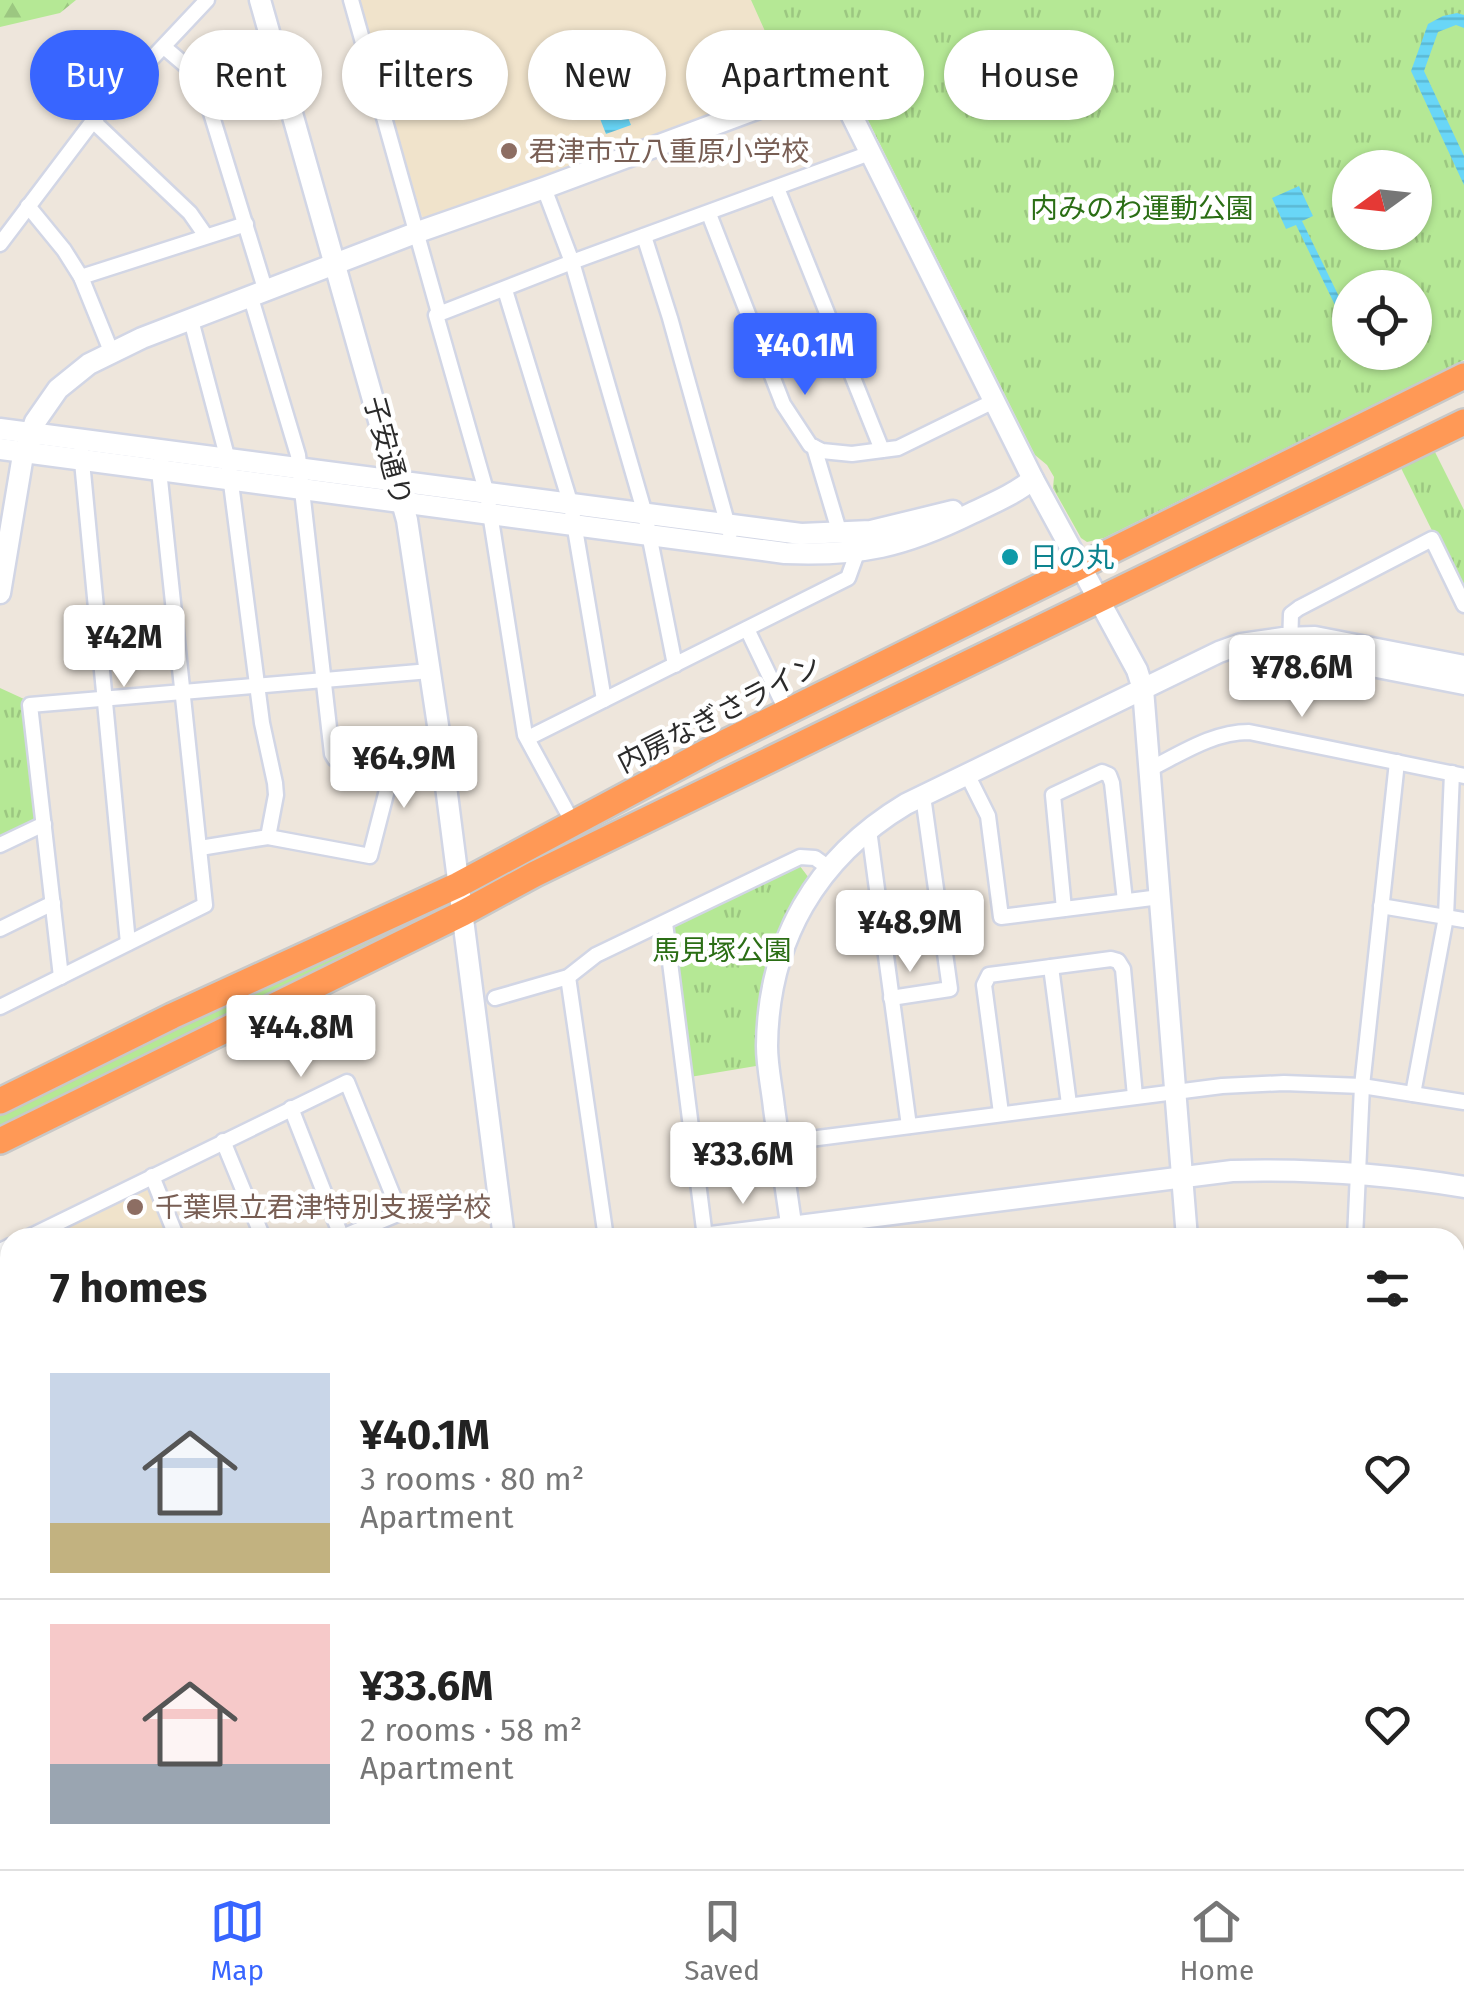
<!DOCTYPE html>
<meta charset="utf-8">
<style>
:root{--surface:#fff;--page:#f6f6f6;--text:#222;--muted:#767676;--line:#e0e0e0;--accent:#3865ff}
body{margin:0;font-family:"Fira Sans","Noto Sans JP",sans-serif;background:var(--page);color:var(--text);height:100vh;display:flex;flex-direction:column;font-size:38px;white-space:nowrap}
*{box-sizing:border-box;margin:0}
p{font-size:32px;color:var(--muted)}
.icon{flex:none;width:55px;height:55px;fill:none;stroke:currentColor;stroke-width:2;stroke-linecap:round;stroke-linejoin:round}
.map{position:relative;flex:1;overflow:hidden}
.panel{position:absolute;left:0px;top:1228px;width:1465px;height:642px;display:flex;flex-direction:column;background:var(--surface);border-radius:30px 30px 0 0;box-shadow:0 2px 8px #0004}
.panel>*{flex:none}
.banner{position:absolute;left:30px;top:30px;width:1405px;height:90px;display:flex;gap:20px}
.needle{width:65px;rotate:255deg}
.tools{position:absolute;left:1332px;top:150px;display:grid;gap:20px}
.tools a{display:grid;place-items:center;width:100px;height:100px;border-radius:50%;background:var(--surface);box-shadow:0 2px 8px #0004;font-size:50px}
.price{position:absolute;translate:-50% -85px;padding:0 22px;border-radius:10px;background:#fff;color:#222;font-size:32px;line-height:65px;filter:drop-shadow(0 2px 5px #0008)}
.price::after{content:'';position:absolute;left:50%;top:60px;width:30px;height:22px;margin-left:-15px;background:inherit;clip-path:polygon(0 0,100% 0,50% 100%)}
.price.current{background:var(--accent);color:#fff}
ul{padding:0;list-style:none}
li{display:flex;align-items:center;gap:30px;height:250px;padding:0 50px}
li+li{border-top:2px solid var(--line)}
li span{display:grid;place-items:center;flex:none;width:280px;height:200px;border-radius:0px;color:#555}
li>.icon{margin-inline-start:auto}
span .icon{width:120px;height:120px;fill:#fffc;stroke-width:1}
li b{font-size:42px}
h2{display:flex;justify-content:space-between;align-items:center;height:120px;padding:0 50px;font-size:42px}
.chip{padding:0 35px;border-radius:45px;background:var(--surface);box-shadow:0 2px 8px #0004;font-size:35px;line-height:90px}
.chip.current{background:var(--accent);color:#fff}
.tabs{display:flex;justify-content:space-around;align-items:center;height:140px;border-top:2px solid var(--line);background:var(--surface);font-size:28px;color:var(--muted)}
.tabs a{display:grid;justify-items:center;gap:5px}
.tabs .current{color:var(--accent)}
.map>svg:first-child{display:block}
</style>
<div class="map">
<svg width="1464" height="1869" viewBox="0 0 1464 1869">
<defs>
<pattern id="forest-firs" width="22" height="20" patternUnits="userSpaceOnUse" patternTransform="scale(2.5)"><rect width="22" height="20" fill="#b5e895"/><path d="M5 1l3.5 6h-7zM16 11l3.5 6h-7z" fill="#9cc781"/></pattern>
<pattern id="park-tufts" width="24" height="20" patternUnits="userSpaceOnUse" patternTransform="scale(2.5)"><rect width="24" height="20" fill="#b5e895"/><path d="M3 7l-1-3M5 7V3M7 7l1-3M15 17l-1-3M17 17v-4M19 17l1-3" fill="none" stroke="#9cc781"/></pattern>
<pattern id="water-rules" width="6" height="5" patternUnits="userSpaceOnUse" patternTransform="scale(2.5)"><rect width="6" height="5" fill="#69d6f7"/><path d="M0 2.5h6" fill="none" stroke="#5bb8d4"/></pattern>
</defs>
<rect width="100%" height="100%" fill="#eee6dc"/>
<!-- education -->
<g fill="#f0e3cb">
<polygon points="359,0 751,0 789,85 427,222 422,216 359,9"/>
<polygon points="146,1188 151,1188 173,1238 47,1238"/>
</g>
<!-- grass -->
<polygon fill="#b5e895" points="440,903 443,910 0,1132 0,1107"/>
<!-- forest -->
<polygon fill="url(#forest-firs)" points="0,0 76,0 60,13 0,27"/>
<!-- park -->
<g fill="url(#park-tufts)" fill-rule="evenodd">
<path d="M751,0H1464V360L1104,538L1087,542L1081,538L1053,488L1054,477L1047,465L1035,455L840,64L789,85ZM1350,168H1415V232H1350ZM1350,288H1415V352H1350Z"/>
<polygon points="1433,448 1464,510 1464,595 1399,464"/>
<polygon points="0,688 24,699 36,818 0,839"/>
<path d="M796,861L809,878C781,924 768,956 761,1011C758,1029 761,1048 756,1066L690,1077L671,926Z"/>
<polygon points="1455,1583 1464,1584 1464,1724 1455,1735"/>
<polygon points="83,1860 286,1860 282,1869 79,1869"/>
</g>
<!-- water -->
<g fill="url(#water-rules)">
<polygon points="1457,13 1464,15 1464,28 1456,25 1438,32 1424,71 1464,156 1464,185 1411,71 1428,24 1443,16"/>
<polygon points="614,83 631,125 606,134 590,93"/>
<polygon points="1299,186 1313,216 1302,221 1350,319 1350,336 1296,225 1286,229 1272,198"/>
</g>
<g fill="none" stroke-linecap="round" stroke-linejoin="round">
<defs>
<g id="street">
<polyline points="351,0 439,313"/>
<polyline points="164,47 191,70 203,87 266,292"/>
<polyline points="93,121 190,213 206,236"/>
<polyline points="544,188 572,262 645,514 675,665"/>
<polyline points="777,188 882,450"/>
<polyline points="28,206 64,250 81,277 111,351"/>
<polyline points="709,214 783,404 810,445 822,451 852,454 898,448 994,401"/>
<polyline points="644,236 670,318 730,533"/>
<polyline points="0,244 93,121 207,0"/>
<polyline points="81,277 246,224"/>
<polyline points="505,290 571,505 604,700"/>
<polyline points="191,320 228,460 262,723 275,783 276,795 268,837"/>
<polyline points="814,447 840,534"/>
<polyline points="81,451 128,943"/>
<polyline points="747,629 783,704"/>
<polyline points="1290,646 1291,614 1299,608 1432,539 1464,605"/>
<polyline points="528,738 848,578 857,553 856,544"/>
<path d="M1150,769C1182,753 1213,732 1249,732L1464,776"/>
<polyline points="967,774 988,816 1001,917 1160,897"/>
<polyline points="567,812 525,735 487,494 436,315 572,262 870,153"/>
<polyline points="869,830 909,1126"/>
<polyline points="0,845 44,824"/>
<polyline points="200,848 268,837 370,856 396,755 340,761 335,759 332,754 298,455 251,298"/>
<polyline points="1381,906 1464,920"/>
<polyline points="1064,909 1053,795 1102,772 1109,775 1112,783 1125,901"/>
<polyline points="665,923 705,1237"/>
<polyline points="0,929 53,903"/>
<polyline points="1051,967 1069,1104"/>
<polyline points="61,977 30,705 430,671"/>
<polyline points="568,977 606,1238"/>
<polyline points="495,998 568,977 596,955 800,857 815,858 829,868"/>
<polyline points="891,998 950,989 923,796"/>
<polyline points="0,1007 205,905 159,470 161,461"/>
<polyline points="1413,1094 1446,917 1452,773"/>
<polyline points="291,1108 342,1238"/>
<polyline points="1001,1113 984,985 989,975 1111,959 1118,961 1123,969 1135,1096"/>
<polyline points="223,1141 263,1238"/>
<polyline points="779,1143 1222,1086 1284,1083 1362,1086 1464,1102"/>
<polyline points="152,1176 177,1238"/>
<polyline points="27,1238 347,1082 400,1213 342,1237"/>
<polyline points="1355,1238 1362,1086 1397,762"/>
<polyline points="0,1251 10,1246"/>
<polyline points="1455,1273 1464,1275"/>
<polyline points="0,1341 10,1337"/>
<polyline points="0,1401 10,1427"/>
<polyline points="1455,1506 1464,1507"/>
<polyline points="0,1544 10,1547"/>
<polyline points="1455,1577 1464,1578"/>
<polyline points="0,1728 10,1731"/>
<polyline points="0,1800 10,1802"/>
<polyline points="724,1860 734,1869"/>
<polyline points="72,1869 77,1860"/>
<polyline points="287,1869 291,1860"/>
<polyline points="508,1869 513,1860"/>
<polyline points="579,1869 582,1860"/>
<polyline points="688,1869 693,1860"/>
<polyline points="797,1869 805,1860"/>
<polyline points="912,1869 914,1860"/>
<polyline points="1046,1869 1049,1860"/>
<polyline points="1179,1869 1181,1860"/>
<polyline points="1363,1869 1369,1860"/>
</g>
<g id="secondary">
<polyline points="260,0 407,520 439,732 504,1238"/>
<polyline points="0,429 801,534 871,531 953,511"/>
<path d="M0,449L785,553C861,556 903,547 972,513C993,503 1015,494 1033,479"/>
<polyline points="0,593 22,461 35,422 58,389 89,364 142,338 418,232 544,188 834,80 1033,479 1137,670 1143,689 1187,1238"/>
<polyline points="1269,652 1295,651 1464,684"/>
<path d="M703,1238L1232,1171C1310,1169 1386,1174 1464,1187"/>
<path d="M793,1238C787,1194 780,1151 774,1108C772,1088 767,1067 767,1046C768,941 816,858 906,804L1219,652L1241,644L1283,638L1315,637L1464,666"/>
<polyline points="0,1657 10,1659"/>
<polyline points="1385,1860 1402,1869"/>
<polyline points="395,1869 399,1860"/>
</g>
<g id="highway">
<polyline points="0,1101 172,1016 458,885 712,749 1464,376"/>
<polyline points="0,1141 463,913 535,874 1464,422"/>
</g>
</defs>
<!-- street casing -->
<use href="#street" stroke="#d2d6e5" stroke-width="19"/>
<!-- secondary casing -->
<use href="#secondary" stroke="#d2d6e5" stroke-width="25"/>
<!-- highway casing -->
<use href="#highway" stroke="#c8c8c8" stroke-width="30"/>
<!-- street -->
<use href="#street" stroke="#fff" stroke-width="14"/>
<!-- secondary -->
<use href="#secondary" stroke="#fff" stroke-width="20"/>
<!-- highway -->
<use href="#highway" stroke="#ff9956" stroke-width="25"/>
</g>
<!-- markers -->
<g fill="#8d6e63" stroke="#fff" stroke-width="4">
<circle cx="509" cy="151" r="10"/>
<circle cx="135" cy="1207" r="10"/>
</g>
<circle fill="#0f9aa8" stroke="#fff" stroke-width="4" cx="1010" cy="557" r="10"/>
<g text-anchor="middle" dominant-baseline="central" stroke-width="9" stroke-linejoin="round" paint-order="stroke">
<!-- education labels -->
<g font-size="28" fill="#785e54" stroke="#fff" text-anchor="start">
<text x="529" y="151">君津市立八重原小学校</text>
<text x="155" y="1207">千葉県立君津特別支援学校</text>
</g>
<!-- park labels -->
<g font-size="28" fill="#2b6e15" stroke="#fff">
<text x="1142" y="208">内みのわ運動公園</text>
<text x="722" y="950">馬見塚公園</text>
</g>
<!-- street labels -->
<g font-size="28" fill="#2b2b2b" stroke="#fff">
<text transform="translate(388 451) rotate(75)">子安通り</text>
<text transform="translate(719 714) rotate(-27)">内房なぎさライン</text>
</g>
<!-- culture labels -->
<g font-size="28" fill="#0d838f" stroke="#fff" text-anchor="start">
<text x="1030" y="557">日の丸</text>
</g>
</g>
</svg>
<div class="tools">
<a><svg class="needle" viewBox="-14 -14 28 28"><path d="M0-13l5 13h-10z" fill="#e53935"/><path d="M0 13l5-13h-10z" fill="#767676"/></svg></a>
<a><svg class="icon" aria-label="locate" viewBox="0 0 24 24"><circle cx="12" cy="12" r="6"/><path d="M12 2v4M12 18v4M2 12h4M18 12h4"/></svg></a>
</div>
<b class="price current" style="left:805px;top:398px">¥40.1M</b>
<b class="price" style="left:124px;top:690px">¥42M</b>
<b class="price" style="left:1302px;top:720px">¥78.6M</b>
<b class="price" style="left:404px;top:811px">¥64.9M</b>
<b class="price" style="left:910px;top:975px">¥48.9M</b>
<b class="price" style="left:301px;top:1080px">¥44.8M</b>
<b class="price" style="left:743px;top:1207px">¥33.6M</b>
<div class="banner">
<a class="chip current">Buy</a>
<a class="chip">Rent</a>
<a class="chip">Filters</a>
<a class="chip">New</a>
<a class="chip">Apartment</a>
<a class="chip">House</a>
</div>
<section class="panel">
<h2>7 homes<svg class="icon" aria-label="filters" viewBox="0 0 24 24"><path d="M4 7h16M4 17h16"/><circle cx="9" cy="7" r="2"/><circle cx="15" cy="17" r="2"/></svg></h2>
<ul>
<li><span style="background:linear-gradient(#c9d6e8 75%,#c2b280 0)"><svg class="icon" aria-label="home" viewBox="0 0 24 24"><path d="M3 11l9-7 9 7M6 9v11h12V9"/></svg></span><div><b>¥40.1M</b><p>3 rooms · 80 m²</p><p>Apartment</p></div><svg class="icon" aria-label="heart" viewBox="0 0 24 24"><path d="M12 20l-8-8c-3-5 5-10 8-4 3-6 11-1 8 4z"/></svg></li>
<li><span style="background:linear-gradient(#f6c9c9 70%,#9aa5b1 0)"><svg class="icon" aria-label="home" viewBox="0 0 24 24"><path d="M3 11l9-7 9 7M6 9v11h12V9"/></svg></span><div><b>¥33.6M</b><p>2 rooms · 58 m²</p><p>Apartment</p></div><svg class="icon" aria-label="heart" viewBox="0 0 24 24"><path d="M12 20l-8-8c-3-5 5-10 8-4 3-6 11-1 8 4z"/></svg></li>
</ul>
</section>
</div>
<nav class="tabs">
<a class="current"><svg class="icon" aria-label="map" viewBox="0 0 24 24"><path d="M3 6l6-2 6 2 6-2v14l-6 2-6-2-6 2zM9 4v14M15 6v14"/></svg>Map</a>
<a><svg class="icon" aria-label="saved" viewBox="0 0 24 24"><path d="M7 4h10v16l-5-4-5 4z"/></svg>Saved</a>
<a><svg class="icon" aria-label="home" viewBox="0 0 24 24"><path d="M3 11l9-7 9 7M6 9v11h12V9"/></svg>Home</a>
</nav>
